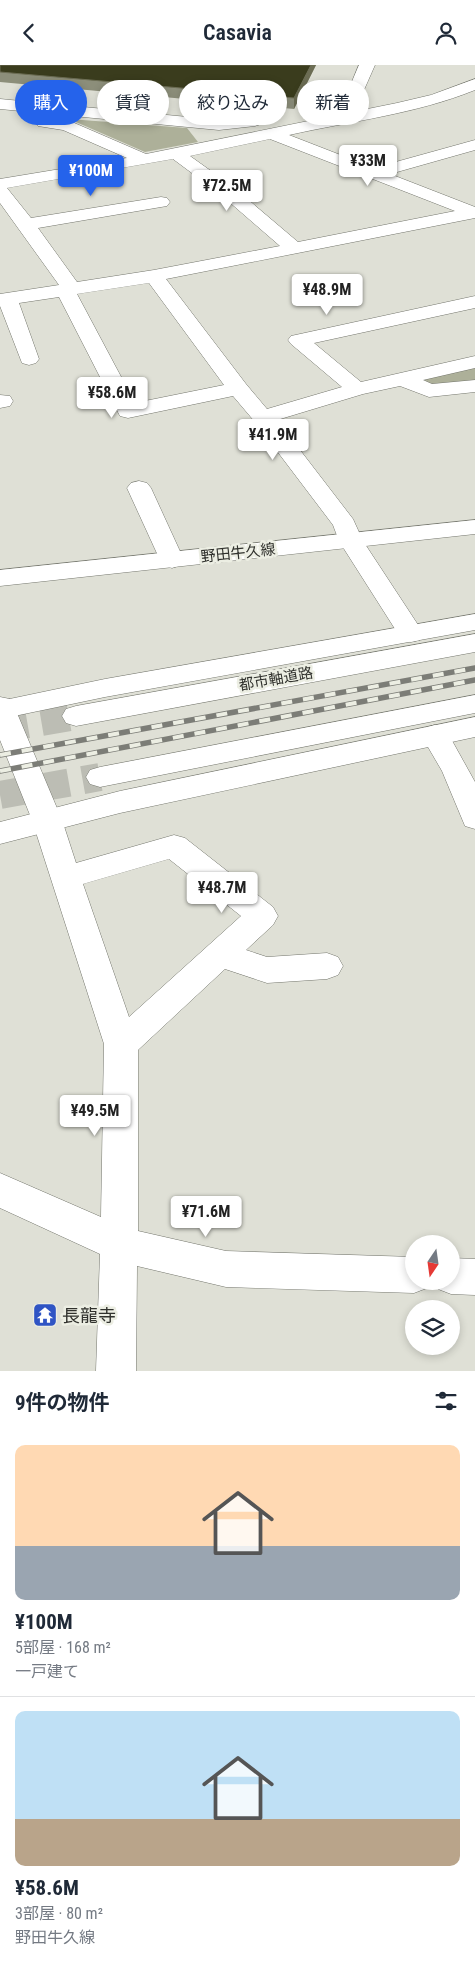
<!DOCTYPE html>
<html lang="ja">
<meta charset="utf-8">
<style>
:root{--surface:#fff;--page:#f6f6f7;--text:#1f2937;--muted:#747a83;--line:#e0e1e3;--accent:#2563eb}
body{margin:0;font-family:"Roboto Condensed","Noto Sans JP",sans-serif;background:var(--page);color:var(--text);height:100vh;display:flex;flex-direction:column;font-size:19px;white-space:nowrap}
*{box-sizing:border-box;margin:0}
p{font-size:16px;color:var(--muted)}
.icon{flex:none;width:28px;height:28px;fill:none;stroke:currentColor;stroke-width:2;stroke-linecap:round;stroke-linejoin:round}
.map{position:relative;height:1306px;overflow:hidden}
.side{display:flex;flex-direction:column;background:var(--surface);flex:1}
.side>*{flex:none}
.guide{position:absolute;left:15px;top:15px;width:445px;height:45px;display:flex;gap:10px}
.needle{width:32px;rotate:193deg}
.fabs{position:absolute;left:405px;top:1170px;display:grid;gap:10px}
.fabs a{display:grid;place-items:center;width:55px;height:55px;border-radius:50%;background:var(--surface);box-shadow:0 2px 8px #0003;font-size:25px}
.price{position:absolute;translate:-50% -42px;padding:0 11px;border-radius:5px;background:#fff;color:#222;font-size:16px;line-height:32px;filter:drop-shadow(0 1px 2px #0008)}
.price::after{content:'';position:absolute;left:50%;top:30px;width:15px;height:11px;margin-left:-8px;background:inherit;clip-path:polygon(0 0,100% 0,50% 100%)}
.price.active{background:var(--accent);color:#fff}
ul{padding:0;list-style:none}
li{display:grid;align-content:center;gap:10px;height:265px;padding:0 15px}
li+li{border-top:1px solid var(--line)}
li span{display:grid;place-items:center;height:155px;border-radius:10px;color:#555}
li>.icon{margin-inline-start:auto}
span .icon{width:90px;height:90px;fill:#fffc;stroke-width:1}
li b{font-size:21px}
h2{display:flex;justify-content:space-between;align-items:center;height:60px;padding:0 15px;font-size:21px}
.pill{padding:0 18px;border-radius:22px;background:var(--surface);box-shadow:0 2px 8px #0003;font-size:18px;line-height:45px}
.pill.active{background:var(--accent);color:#fff}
header{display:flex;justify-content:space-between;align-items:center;height:65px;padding:0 15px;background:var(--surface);font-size:22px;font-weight:600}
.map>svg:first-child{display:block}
</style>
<header><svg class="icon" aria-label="back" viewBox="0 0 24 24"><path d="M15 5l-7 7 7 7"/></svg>Casavia<svg class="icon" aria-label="person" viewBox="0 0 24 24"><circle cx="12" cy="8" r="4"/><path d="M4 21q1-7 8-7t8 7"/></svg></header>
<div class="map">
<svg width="475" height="1306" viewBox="0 0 475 1306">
<rect width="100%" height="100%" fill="#dfe0d6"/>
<!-- green -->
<g fill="#adb099">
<polygon points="69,54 187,63 198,77 145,87"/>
<polygon points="475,297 475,321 429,326 402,314"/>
</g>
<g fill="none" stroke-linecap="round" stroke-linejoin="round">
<!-- major-tunnel -->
<g stroke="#bcbdb4" stroke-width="28" stroke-dasharray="28 14" stroke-linecap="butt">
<polyline points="0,664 76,651"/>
<polyline points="0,730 100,712"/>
</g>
<defs>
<g id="minor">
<polygon points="359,0 375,0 360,34 313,46 307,44 305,41 307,38 347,28"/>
<path d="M475,14V25C416,49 351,56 289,70L374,103L475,75V85L390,109L475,142V153L166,214L246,319L267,344L342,322L291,279L288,275L291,271L475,231V243L314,278L361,317L475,291V303L423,315L432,319L475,315V327L429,332L400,321L363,329L277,355L353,454L363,476L424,569L420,575L411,577L402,575L339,476L333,460L255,357L233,331L128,353L120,351L59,232L19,238L39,294L36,298L29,300L22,298L0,241V229L59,220L0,138V114L127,93L63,65L38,61L36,58L38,55L44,53L72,57L146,89L397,38L431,30ZM270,74L455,146L298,177L232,121L190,91ZM173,94L220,129L280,181L154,205L77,217L38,163L161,142L167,141L170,137L167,133L161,132L31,153L7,123ZM149,218L224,320L135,338L77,229Z"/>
<polygon points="0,34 219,55 255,51 261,53 263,56 261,59 255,61 219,65 0,44"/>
<polygon points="0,330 10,331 13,336 10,341 0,343"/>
<polygon points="139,416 147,418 151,423 184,495 181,500 172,503 163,500 160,495 127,423 131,418"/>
<path d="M0,632L10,634L14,641L62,755L76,798L174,770L185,773L273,842L278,851L273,860L246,885L267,892L327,888L338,892L343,901L338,910L327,914L267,918L225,904L138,985V1166L226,1186L414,1192V1216H430L427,1223L414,1228L226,1222L137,1201L136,1306H96L100,1189L0,1143V1108L101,1152L104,979L32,755L0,675ZM169,794L241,851L129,952L83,819Z"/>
<polygon points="435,660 445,663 475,717 475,764 465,761 442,706 421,670 425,663"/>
<polygon points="451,1193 475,1194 475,1230 451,1229 438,1224 434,1216 451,1216"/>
</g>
<g id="major">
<polygon points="475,455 475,469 0,521 0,505"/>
<polygon points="475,549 475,565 105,632 0,654 0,636 105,614"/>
<polygon points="475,569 475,587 76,661 66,658 62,651 66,644 76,641"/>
<polygon points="475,630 475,648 100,722 90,719 86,712 90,705 100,702"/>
<polygon points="475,652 475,672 120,748 0,779 0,757 120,726"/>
</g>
</defs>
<!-- minor casing -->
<use href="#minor" stroke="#74766d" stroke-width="1"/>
<!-- major casing -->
<use href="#major" stroke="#74766d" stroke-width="1"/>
<!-- minor -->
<use href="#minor" fill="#fff" fill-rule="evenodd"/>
<!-- major -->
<use href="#major" fill="#fff" fill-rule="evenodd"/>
<defs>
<g id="rail">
<polyline points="0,690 475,603"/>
<polyline points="0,706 475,615"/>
</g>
</defs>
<!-- rail casing -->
<use href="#rail" stroke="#7c7d77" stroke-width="5.5"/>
<!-- rail -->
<use href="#rail" stroke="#eceee3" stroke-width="4" stroke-dasharray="11" stroke-linecap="butt"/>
</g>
<!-- wall -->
<polygon fill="#8c8e7a" points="0,0 316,0 294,44 0,17"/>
<!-- shaded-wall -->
<polygon fill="#6c6d54" points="311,0 316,0 294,44 294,33"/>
<!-- building -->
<polygon fill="#3a3c1d" stroke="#6c6d54" points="0,0 311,0 294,33 0,7"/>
<!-- icons -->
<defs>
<symbol id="temple-square" viewBox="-11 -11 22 22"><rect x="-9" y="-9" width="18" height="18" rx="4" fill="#2f54c4" stroke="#eceee3"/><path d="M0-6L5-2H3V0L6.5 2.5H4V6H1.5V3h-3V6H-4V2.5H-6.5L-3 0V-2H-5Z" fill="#fff"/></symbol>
</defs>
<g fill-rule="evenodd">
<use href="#temple-square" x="31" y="1236" width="28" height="28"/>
</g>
<g text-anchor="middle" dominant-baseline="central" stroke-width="5" stroke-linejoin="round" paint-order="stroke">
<!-- street labels -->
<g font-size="15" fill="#31322e" stroke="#eceee3">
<text transform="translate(238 488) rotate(-6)">野田牛久線</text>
<text transform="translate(276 614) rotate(-10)">都市軸道路</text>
</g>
<!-- near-poi labels -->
<g font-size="18" fill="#31322e" stroke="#eceee3" text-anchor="start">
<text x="62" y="1250">長龍寺</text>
</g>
</g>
</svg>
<div class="fabs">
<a><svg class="needle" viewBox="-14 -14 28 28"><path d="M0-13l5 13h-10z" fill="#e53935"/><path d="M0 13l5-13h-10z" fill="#747a83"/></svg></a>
<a><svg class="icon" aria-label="layers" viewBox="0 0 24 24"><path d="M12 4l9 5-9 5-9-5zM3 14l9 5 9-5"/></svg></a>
</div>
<b class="price" style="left:368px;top:122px">¥33M</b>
<b class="price active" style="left:91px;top:132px">¥100M</b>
<b class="price" style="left:227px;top:147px">¥72.5M</b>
<b class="price" style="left:327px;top:251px">¥48.9M</b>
<b class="price" style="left:112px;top:354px">¥58.6M</b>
<b class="price" style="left:273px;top:396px">¥41.9M</b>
<b class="price" style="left:222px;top:849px">¥48.7M</b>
<b class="price" style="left:95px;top:1072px">¥49.5M</b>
<b class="price" style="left:206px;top:1173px">¥71.6M</b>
<div class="guide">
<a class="pill active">購入</a>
<a class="pill">賃貸</a>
<a class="pill">絞り込み</a>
<a class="pill">新着</a>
</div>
</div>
<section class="side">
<h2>9件の物件<svg class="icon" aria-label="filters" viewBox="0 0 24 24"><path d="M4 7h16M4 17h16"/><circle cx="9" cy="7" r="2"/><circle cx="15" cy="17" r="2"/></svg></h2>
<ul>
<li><span style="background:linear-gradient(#ffd9b3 65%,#9aa5b1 0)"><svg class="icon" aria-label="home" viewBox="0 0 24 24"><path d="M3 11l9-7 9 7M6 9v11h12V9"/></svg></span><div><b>¥100M</b><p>5部屋 · 168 m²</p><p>一戸建て</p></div></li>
<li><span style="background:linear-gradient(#bfe0f5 70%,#b9a48a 0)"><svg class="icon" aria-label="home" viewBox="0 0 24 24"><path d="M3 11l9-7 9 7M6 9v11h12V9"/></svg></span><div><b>¥58.6M</b><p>3部屋 · 80 m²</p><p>野田牛久線</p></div></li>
</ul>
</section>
